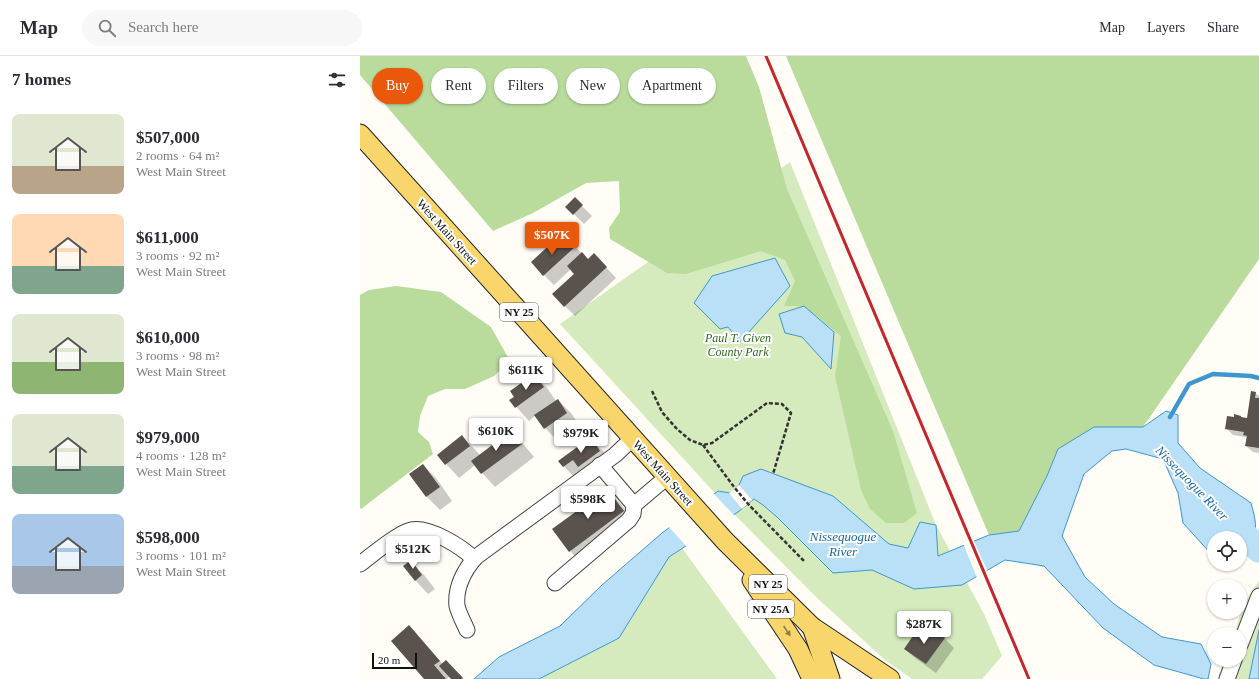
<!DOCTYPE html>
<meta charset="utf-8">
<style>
:root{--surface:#fff;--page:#f7f7f7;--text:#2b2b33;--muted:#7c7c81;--line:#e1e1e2;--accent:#ea580c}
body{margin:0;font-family:"Times New Roman",serif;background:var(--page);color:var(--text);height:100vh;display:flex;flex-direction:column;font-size:15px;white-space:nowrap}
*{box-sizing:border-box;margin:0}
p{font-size:13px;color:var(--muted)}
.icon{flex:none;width:22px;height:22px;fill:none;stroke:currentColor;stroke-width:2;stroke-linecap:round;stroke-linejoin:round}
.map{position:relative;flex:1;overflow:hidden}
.drawer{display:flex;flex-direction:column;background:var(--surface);width:360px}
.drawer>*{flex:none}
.hud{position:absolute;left:12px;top:12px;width:380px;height:36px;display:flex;gap:8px}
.buttons{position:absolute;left:847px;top:475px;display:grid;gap:8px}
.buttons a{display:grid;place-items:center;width:40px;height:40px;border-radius:50%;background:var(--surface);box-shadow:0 1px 3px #0004;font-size:20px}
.scale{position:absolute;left:12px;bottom:10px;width:45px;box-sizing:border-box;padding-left:4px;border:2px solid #111;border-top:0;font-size:11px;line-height:14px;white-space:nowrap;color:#111;-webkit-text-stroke:3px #fff;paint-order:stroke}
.price{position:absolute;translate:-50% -34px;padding:0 9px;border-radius:4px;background:#fff;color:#222;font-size:13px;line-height:26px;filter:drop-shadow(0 1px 2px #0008)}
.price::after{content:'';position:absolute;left:50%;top:24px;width:12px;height:9px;margin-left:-6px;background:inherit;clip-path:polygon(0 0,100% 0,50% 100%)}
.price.current{background:var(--accent);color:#fff}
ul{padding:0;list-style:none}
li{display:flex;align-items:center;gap:12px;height:100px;padding:0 12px}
li span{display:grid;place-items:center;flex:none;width:112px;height:80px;border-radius:8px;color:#555}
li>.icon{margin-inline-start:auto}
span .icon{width:48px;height:48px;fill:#fffc;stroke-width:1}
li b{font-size:17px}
h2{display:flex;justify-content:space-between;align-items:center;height:48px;padding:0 12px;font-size:17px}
.tag{padding:0 14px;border-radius:18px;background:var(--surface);box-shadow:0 1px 3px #0004;font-size:14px;line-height:36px}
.tag.current{background:var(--accent);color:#fff}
header{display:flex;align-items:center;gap:24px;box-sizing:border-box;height:56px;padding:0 20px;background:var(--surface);border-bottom:1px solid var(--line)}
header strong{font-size:19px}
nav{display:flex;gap:22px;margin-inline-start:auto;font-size:14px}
.search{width:280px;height:36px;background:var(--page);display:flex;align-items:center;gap:10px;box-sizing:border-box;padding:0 14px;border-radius:22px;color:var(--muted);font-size:15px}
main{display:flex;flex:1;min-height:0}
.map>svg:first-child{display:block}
</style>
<header>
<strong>Map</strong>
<div class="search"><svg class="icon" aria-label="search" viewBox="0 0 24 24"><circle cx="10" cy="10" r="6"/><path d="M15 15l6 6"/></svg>Search here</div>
<nav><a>Map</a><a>Layers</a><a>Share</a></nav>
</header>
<main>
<section class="drawer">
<h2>7 homes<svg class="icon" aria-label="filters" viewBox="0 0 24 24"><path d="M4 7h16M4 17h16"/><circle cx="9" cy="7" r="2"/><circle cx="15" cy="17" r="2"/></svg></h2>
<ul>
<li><span style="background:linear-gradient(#dfe7d0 65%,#b9a48a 0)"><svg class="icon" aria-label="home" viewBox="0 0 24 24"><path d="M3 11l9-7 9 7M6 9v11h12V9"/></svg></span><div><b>$507,000</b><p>2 rooms · 64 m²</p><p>West Main Street</p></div></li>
<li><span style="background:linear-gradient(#ffd9b3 65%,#7fa58c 0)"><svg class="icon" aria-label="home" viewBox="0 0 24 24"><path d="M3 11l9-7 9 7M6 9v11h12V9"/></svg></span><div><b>$611,000</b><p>3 rooms · 92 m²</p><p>West Main Street</p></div></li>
<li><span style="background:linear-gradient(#dfe7d0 60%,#8fb573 0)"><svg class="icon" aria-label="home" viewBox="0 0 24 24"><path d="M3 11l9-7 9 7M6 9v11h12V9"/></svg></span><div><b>$610,000</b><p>3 rooms · 98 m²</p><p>West Main Street</p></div></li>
<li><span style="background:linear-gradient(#dfe7d0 65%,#7fa58c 0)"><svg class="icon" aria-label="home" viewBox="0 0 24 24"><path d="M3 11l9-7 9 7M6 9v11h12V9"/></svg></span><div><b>$979,000</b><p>4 rooms · 128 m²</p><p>West Main Street</p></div></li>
<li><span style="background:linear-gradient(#a9c7e8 65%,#9aa5b1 0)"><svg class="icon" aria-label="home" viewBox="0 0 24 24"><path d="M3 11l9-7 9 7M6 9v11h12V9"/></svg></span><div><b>$598,000</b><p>3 rooms · 101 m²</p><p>West Main Street</p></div></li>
</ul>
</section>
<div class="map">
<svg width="899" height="623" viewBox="0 0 899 623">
<rect width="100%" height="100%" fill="#fffdf5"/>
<!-- green -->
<g fill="#d5ebbd">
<polygon points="430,106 576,469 624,558 642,600 622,623 552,623 524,603 456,541 375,459 200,268"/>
<polygon points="322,492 417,623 179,623 259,582 309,501"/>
<path d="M899,525V623H865L880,604V578H875C879,557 886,542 899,525Z"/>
</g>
<!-- forest -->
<g fill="#b9dc9c">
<polygon points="0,0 386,0 399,31 427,133 533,375 557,457 544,467 526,467 510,453 501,434 475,320 481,280 444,250 424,250 435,225 425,204 401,195 326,218 307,217 250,183 249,172 260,156 259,125 226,127 173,157 133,175 0,19"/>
<polygon points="426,0 899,0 899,203 783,371 734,371 698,393 687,420 659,475 629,479"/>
<polygon points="36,230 81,236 131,271 150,305 134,320 105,333 85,333 68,340 60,360 58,376 69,386 73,398 1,453 0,452 0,239 9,234"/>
</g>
<!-- water -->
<g fill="#b9e0f7" stroke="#3f96cf">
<polygon points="415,202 430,230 380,286 368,271 360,273 334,247 352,220"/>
<polygon points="444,250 474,276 471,313 442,281 425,277 419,258"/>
<path d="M806,355L818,359V387L840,412L891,447C898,472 898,478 882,500H880V482H854V500H853L823,467L818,437L803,403L766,393L752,395L724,418L702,480L725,521L754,548L802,581L841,588L851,608L848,623H844L794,609L743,572L684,510L645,504L602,529L554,533L512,514L473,517L417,461L403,449L394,443L378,456L309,501L259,582L179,623H114L139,601L200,570L242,529L302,477L358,435L370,437L379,429L383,420L401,413L473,440L529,488L548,492L560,466L576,469L578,500L629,479L659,475L687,420L698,393L734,371H783Z"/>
<polygon points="899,574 899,623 889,623"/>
</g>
<!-- pier -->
<g fill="#fffdf5">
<polygon points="379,429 392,444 382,453 369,437"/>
<polygon points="353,437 375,460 327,491 308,470"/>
<polygon points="613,483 628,516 617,522 603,487"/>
</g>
<!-- shadow -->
<g fill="#0003">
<polygon points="215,143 232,160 224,168 207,151"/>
<polygon points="211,186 228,204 244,209 256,222 215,260 193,238 215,218 211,213 194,229 184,219 200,188 208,189"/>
<polygon points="174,319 187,332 196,345 198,344 211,357 220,370 198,385 185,372 176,359 169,365 150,344 155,341"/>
<polygon points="895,337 899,340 899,397 893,396 886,390 886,381 873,379 867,373 874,362 881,360 883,363 888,363"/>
<polygon points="151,376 164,389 174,401 135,431 115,409 99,422 78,399 102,380 120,399"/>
<polygon points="230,383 244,396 253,409 217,424 199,405"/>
<polygon points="63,409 76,422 92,445 80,454 67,441 51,418"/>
<polygon points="247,434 260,447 276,469 223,508 210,495"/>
<polygon points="51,506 64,519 75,533 68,538 55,524"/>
<polygon points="49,571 83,608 86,605 104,623 92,623 90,620 87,623 65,623"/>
<polygon points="565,581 584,582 594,592 576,617 555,602 545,593"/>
</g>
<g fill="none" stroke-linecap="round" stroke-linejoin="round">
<!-- stream -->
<polyline stroke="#3f96cf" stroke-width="4.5" points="810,361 829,328 853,318 891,320 899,322"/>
<!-- river -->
<polyline stroke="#b9e0f7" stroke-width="27" points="865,462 899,493"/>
</g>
<!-- building -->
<g fill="#5a524d">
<polygon points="215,141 223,149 213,159 205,151"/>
<polygon points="196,183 200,187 204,183 208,188 211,185 216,190 183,220 171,206"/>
<polygon points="222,196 228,203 234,197 247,211 204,251 192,238 214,218 207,210"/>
<polygon points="174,318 184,331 155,352 149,344 154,341 150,335"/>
<polygon points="891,335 896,336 895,342 899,342 899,392 885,390 887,380 883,379 884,376 865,373 867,360 874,361 874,358 881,360 881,361 887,362"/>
<polygon points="198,343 207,357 184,373 174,359"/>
<polygon points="151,375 162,388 121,418 111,405"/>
<polygon points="102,379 110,390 85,409 77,399"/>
<polygon points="231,381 240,395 218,411 213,404 203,411 198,405"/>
<polygon points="63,408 80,431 66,441 49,418"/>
<polygon points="247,433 264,455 209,496 192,473"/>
<polygon points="51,504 62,519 55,525 43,510"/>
<polygon points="49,569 80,605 74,609 86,623 64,623 31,585"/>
<polygon points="570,572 585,582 566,608 544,593 557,574 565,579"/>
<polygon points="86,604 103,622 101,623 91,623 79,610"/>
</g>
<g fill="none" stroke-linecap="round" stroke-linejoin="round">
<defs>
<g id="minor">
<polyline points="240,409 274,449"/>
<path d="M0,508C12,499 38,477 51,474C69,470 102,491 114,503"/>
<polyline points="195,527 269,464 273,458 274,449 307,421"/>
<path d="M107,574C104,567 99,558 97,550C95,532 104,514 116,501L255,399L272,383"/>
<polyline points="880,589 899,540"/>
<polyline points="867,623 874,604"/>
</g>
<g id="major">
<polyline points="0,78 365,485 452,571 530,623"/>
<polyline points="392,524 438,593 452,623"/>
<polyline points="452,571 470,623"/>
</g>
</defs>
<!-- minor casing -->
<use href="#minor" stroke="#444" stroke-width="17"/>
<!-- major casing -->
<use href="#major" stroke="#222" stroke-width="21"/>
<!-- path -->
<g stroke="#333" stroke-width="2.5" stroke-dasharray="4 2" stroke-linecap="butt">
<polyline points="292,335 302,356 317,373 330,384 343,389 352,387 407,347 422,348 431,357 413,418"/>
<polyline points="343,389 374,431 389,449 445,506"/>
</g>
<!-- minor -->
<use href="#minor" stroke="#fff" stroke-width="15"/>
<!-- major -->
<use href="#major" stroke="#f9d66b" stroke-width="19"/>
<!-- rail -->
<polyline stroke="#c4262e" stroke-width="3" points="406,0 669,623"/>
</g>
<!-- one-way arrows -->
<defs><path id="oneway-solid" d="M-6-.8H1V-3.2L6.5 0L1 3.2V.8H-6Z"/></defs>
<use fill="#917d42" href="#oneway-solid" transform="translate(427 575) rotate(56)"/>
<g text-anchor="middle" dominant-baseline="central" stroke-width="4" stroke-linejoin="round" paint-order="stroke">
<!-- shield labels -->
<g fill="#fff" stroke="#585858" stroke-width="1">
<rect x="140" y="247" width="38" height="18" rx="3"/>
<rect x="389" y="519" width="38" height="18" rx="3"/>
<rect x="388" y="544" width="46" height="18" rx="3"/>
</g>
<g font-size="11" font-weight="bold" fill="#111">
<text x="159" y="256">NY 25</text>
<text x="408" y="528">NY 25</text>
<text x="411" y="553">NY 25A</text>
</g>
<!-- street labels -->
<g font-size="12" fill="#111" stroke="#fff">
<text transform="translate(87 176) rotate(48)">West Main Street</text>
<text transform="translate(303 417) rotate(48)">West Main Street</text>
</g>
<!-- park labels -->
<g font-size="12" font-style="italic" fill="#2f6b1f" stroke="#fff">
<text x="378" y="282">Paul T. Given<tspan x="378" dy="14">County Park</tspan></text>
</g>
<!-- water labels -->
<g font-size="13" font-style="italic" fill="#1768a6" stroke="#fff">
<text transform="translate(832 427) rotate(46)">Nissequogue River</text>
<text x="483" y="480">Nissequogue<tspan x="483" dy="15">River</tspan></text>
</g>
</g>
</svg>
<div class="buttons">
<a><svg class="icon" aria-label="locate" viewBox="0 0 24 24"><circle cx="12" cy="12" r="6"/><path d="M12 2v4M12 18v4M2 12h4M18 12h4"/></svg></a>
<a>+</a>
<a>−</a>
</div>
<div class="scale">20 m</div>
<b class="price current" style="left:192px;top:200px">$507K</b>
<b class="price" style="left:166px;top:335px">$611K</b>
<b class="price" style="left:136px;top:396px">$610K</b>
<b class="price" style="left:221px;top:398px">$979K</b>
<b class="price" style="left:228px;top:464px">$598K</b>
<b class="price" style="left:53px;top:514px">$512K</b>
<b class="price" style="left:564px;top:589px">$287K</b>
<div class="hud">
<a class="tag current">Buy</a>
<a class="tag">Rent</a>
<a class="tag">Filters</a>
<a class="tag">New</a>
<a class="tag">Apartment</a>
</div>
</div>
</main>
